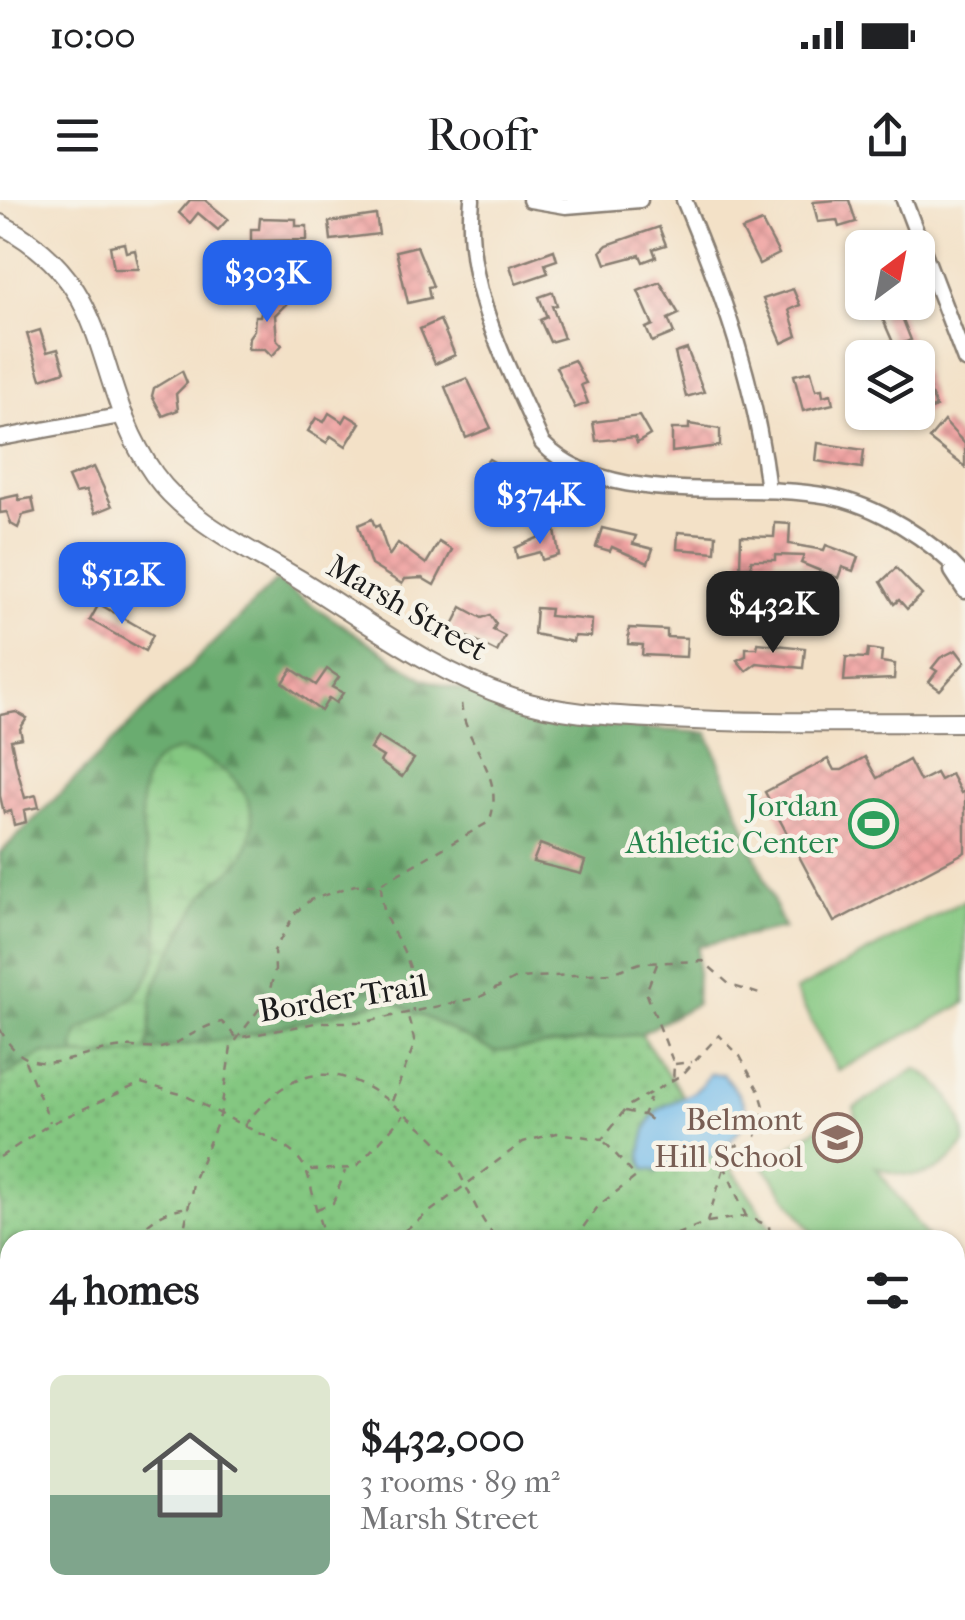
<!DOCTYPE html>
<meta charset="utf-8">
<style>
:root{--surface:#fff;--page:#f2f2f2;--text:#202124;--muted:#757577;--accent:#2563eb}
body{margin:0;font-family:"IM FELL French Canon",serif;background:var(--page);color:var(--text);height:100vh;display:flex;flex-direction:column;font-size:38px;white-space:nowrap}
*{box-sizing:border-box;margin:0}
p{font-size:32px;color:var(--muted)}
.icon{flex:none;width:55px;height:55px;fill:none;stroke:currentColor;stroke-width:2;stroke-linecap:round;stroke-linejoin:round}
.map{position:relative;flex:1;overflow:hidden}
.drawer{position:absolute;left:0px;top:1030px;width:965px;height:390px;display:flex;flex-direction:column;background:var(--surface);border-radius:30px 30px 0 0;box-shadow:0 2px 8px #0004}
.drawer>*{flex:none}
.needle{width:65px;rotate:32deg}
.buttons{position:absolute;left:845px;top:30px;display:grid;gap:20px}
.buttons a{display:grid;place-items:center;width:90px;height:90px;border-radius:15px;background:var(--surface);box-shadow:0 2px 8px #0004;font-size:50px}
.price{position:absolute;translate:-50% -85px;padding:0 22px;border-radius:20px;background:var(--accent);color:#fff;font-size:32px;line-height:65px;filter:drop-shadow(0 2px 5px #0008)}
.price::after{content:'';position:absolute;left:50%;top:60px;width:30px;height:22px;margin-left:-15px;background:inherit;clip-path:polygon(0 0,100% 0,50% 100%)}
.price.on{background:#222;color:#fff}
ul{padding:0;list-style:none}
li{display:flex;align-items:center;gap:30px;height:250px;padding:0 50px}
li span{display:grid;place-items:center;flex:none;width:280px;height:200px;border-radius:15px;color:#555}
li>.icon{margin-inline-start:auto}
span .icon{width:120px;height:120px;fill:#fffc;stroke-width:1}
li b{font-size:42px}
h2{display:flex;justify-content:space-between;align-items:center;height:120px;padding:0 50px;font-size:42px}
.status{display:flex;justify-content:space-between;align-items:center;height:70px;padding:0 50px;background:var(--surface);direction:ltr}
.status svg{height:28px;fill:currentColor}
header{display:flex;justify-content:space-between;align-items:center;height:130px;padding:0 50px;background:var(--surface);font-size:45px;font-weight:600}
.map>svg:first-child{display:block}
</style>
<div class="status"><b>10:00</b><svg viewBox="0 0 49 12"><path d="M0 12V9h3v3zM5 12V6h3v6zM10 12V3h3v9zM15 12V0h3v12zM26 1h20v11H26zM47 4h2v5h-2z"/></svg></div>
<header><svg class="icon" aria-label="menu" viewBox="0 0 24 24"><path d="M4 6h16M4 12h16M4 18h16"/></svg>Roofr<svg class="icon" aria-label="share" viewBox="0 0 24 24"><path d="M12 15V3M7 8l5-5 5 5M5 13v7h14v-7"/></svg></header>
<div class="map">
<svg width="965" height="1420" viewBox="0 0 965 1420">
<defs>
<pattern id="forest-firs" width="22" height="20" patternUnits="userSpaceOnUse" patternTransform="scale(2.5)"><rect width="22" height="20" fill="#6bac6f"/><path d="M5 1l3.5 6h-7zM16 11l3.5 6h-7z" fill="#578b5a"/></pattern>
<pattern id="wetland-marsh" width="20" height="14" patternUnits="userSpaceOnUse" patternTransform="scale(2.5)"><rect width="20" height="14" fill="#84c781"/><path d="M1 5h8M5 5V1M11 12h8M15 12V8" fill="none" stroke="#71aa6f"/></pattern>
<pattern id="park-dots" width="8" height="8" patternUnits="userSpaceOnUse" patternTransform="scale(2.5)"><rect width="8" height="8" fill="#84c781"/><path d="M2 2h.1M6 6h.1" fill="none" stroke="#71aa6f" stroke-width="1.8" stroke-linecap="round"/></pattern>
<pattern id="building-cross-hatch" width="8" height="8" patternUnits="userSpaceOnUse" patternTransform="scale(2.5)"><rect width="8" height="8" fill="#f0a3a2"/><path d="M0 0l8 8M0 8l8-8" fill="none" stroke="#cd8c8b"/></pattern>
</defs>
<rect width="100%" height="100%" fill="#f7f3e8"/>
<filter id="ink" filterUnits="userSpaceOnUse"><feTurbulence type="fractalNoise" baseFrequency=".01" numOctaves="2"/><feDisplacementMap in="SourceGraphic" scale="20" xChannelSelector="R" yChannelSelector="G"/><feConvolveMatrix kernelMatrix="1 2 1 2 8 2 1 2 1" color-interpolation-filters="sRGB"/></filter>
<filter id="wash" filterUnits="userSpaceOnUse"><feTurbulence type="fractalNoise" baseFrequency=".0048" numOctaves="4" result="noise"/><feDisplacementMap in="SourceGraphic" scale="40" xChannelSelector="R" yChannelSelector="G"/><feGaussianBlur stdDeviation="2.25" result="paint"/><feColorMatrix in="noise" values="0 0 0 0 0 0 0 0 0 0 0 0 0 0 0 0 0 1.4 0 .05"/><feComposite in="paint" operator="in"/></filter>
<g filter="url(#wash)">
<rect width="100%" height="100%" fill="#f3e1c7"/>
<!-- forest -->
<polygon fill="url(#forest-firs)" stroke="#446446" stroke-width="2.5" points="276,381 424,479 577,524 708,533 784,728 698,746 696,804 641,834 495,852 390,800 235,838 102,857 0,879 0,653"/>
<!-- wetland -->
<path fill="url(#wetland-marsh)" stroke="#50724e" stroke-width="2.5" d="M181,550C231,563 272,605 242,657C233,672 219,677 209,689C197,703 188,720 180,736C172,753 154,781 152,800C150,822 152,838 144,860L79,880L74,847L78,832C111,810 140,805 155,761C174,709 98,562 181,550Z"/>
<!-- park -->
<g fill="url(#park-dots)" stroke="#50724e" stroke-width="2.5">
<polygon points="390,800 495,852 641,834 780,1040 10,1040 10,1377 0,1379 0,879 44,853 102,857 235,838"/>
<polygon points="334,1410 804,1410 798,1420 341,1420"/>
</g>
<!-- pitch -->
<g fill="#84c781" stroke="#50724e" stroke-width="2.5">
<polygon points="965,700 965,803 838,871 795,791"/>
<path d="M916,869C942,880 965,914 965,943C939,978 914,982 876,967L929,1040H818L764,966L837,914L860,944L854,908Z"/>
</g>
<!-- water -->
<path fill="#73bceb" stroke="#486c84" stroke-width="2.5" d="M709,874H723C730,884 742,895 745,907C749,931 715,959 694,963C678,966 672,958 658,971L645,969C639,955 641,952 644,938C653,890 690,911 709,874Z"/>
<g id="blocks">
<!-- building -->
<g fill="url(#building-cross-hatch)">
<polygon points="190,0 205,0 228,19 218,30 198,13 190,23 179,13"/>
<polygon points="836,0 849,0 856,22 839,27 837,20 818,22 813,2"/>
<polygon points="376,15 379,34 331,40 329,22"/>
<polygon points="260,18 296,19 296,26 307,26 307,40 251,41 251,29 259,29"/>
<polygon points="762,22 779,54 759,64 742,30"/>
<polygon points="659,27 666,45 653,49 656,57 643,62 640,55 606,64 601,51 607,45"/>
<polygon points="124,43 126,52 135,50 139,69 114,69 110,46"/>
<polygon points="417,46 433,86 428,87 430,98 408,103 396,51"/>
<polygon points="554,50 557,60 545,64 548,73 516,84 510,66"/>
<polygon points="660,82 679,114 668,119 674,133 652,142 646,128 653,125 638,91"/>
<polygon points="793,89 800,105 789,110 797,136 782,143 763,99"/>
<polygon points="275,90 288,102 275,115 277,140 282,145 272,156 265,149 248,149 249,137 254,130 255,116 260,116 264,101"/>
<polygon points="553,92 557,105 552,106 564,138 550,142 540,120 547,117 539,97"/>
<polygon points="898,107 911,140 895,147 881,115"/>
<polygon points="440,120 455,155 435,164 420,129"/>
<polygon points="40,130 47,152 58,149 65,171 41,179 27,134"/>
<polygon points="687,149 704,192 686,197 675,153"/>
<polygon points="918,158 936,207 918,215"/>
<polygon points="574,160 586,183 581,185 588,203 575,208 556,167"/>
<polygon points="182,171 187,183 176,194 178,210 163,216 152,196 154,188"/>
<polygon points="811,171 816,190 822,189 823,196 831,194 833,204 803,211 794,175"/>
<polygon points="467,178 491,228 466,238 445,187"/>
<polygon points="329,213 343,222 347,215 360,223 346,246 331,236 327,243 308,231 316,218 324,222"/>
<polygon points="639,216 650,235 637,243 635,237 596,241 593,222"/>
<polygon points="944,221 965,244 965,267 929,239"/>
<polygon points="689,224 720,229 720,246 672,252 672,229 689,229"/>
<polygon points="818,243 864,250 862,268 816,261"/>
<polygon points="489,259 510,271 507,274 521,291 502,310 494,303 503,293 481,269"/>
<polygon points="94,267 112,306 95,313 86,291 75,293 68,277"/>
<polygon points="18,295 19,300 32,298 35,312 23,315 18,328 11,324 7,312 0,313 0,299"/>
<polygon points="372,319 375,327 379,325 389,356 398,343 426,364 439,342 452,350 434,385 422,378 405,379 402,384 371,365 358,325"/>
<polygon points="775,323 790,324 789,344 824,350 826,345 858,357 853,371 842,367 838,378 801,363 804,356 775,355 775,360 751,360 751,367 740,367 741,336 774,337"/>
<polygon points="602,328 636,336 633,344 653,349 648,363 612,347 610,351 596,347"/>
<polygon points="555,330 559,355 542,360 540,352 517,358 515,348"/>
<polygon points="678,332 716,335 715,352 677,349"/>
<polygon points="896,368 922,395 907,409 899,400 894,404 881,382"/>
<polygon points="99,404 153,435 145,451 90,420"/>
<polygon points="462,407 482,418 490,415 496,424 493,430 505,436 497,452 451,429"/>
<polygon points="536,408 550,409 549,416 592,420 591,437 574,436 573,442 534,434"/>
<polygon points="629,428 667,430 667,437 687,438 686,457 642,455 643,445 628,444"/>
<polygon points="758,443 805,448 803,468 757,463 746,471 737,460 746,456 746,448 757,448"/>
<polygon points="868,449 882,451 881,462 895,464 894,479 844,481 846,457 867,458"/>
<polygon points="956,450 965,462 940,490 929,482 937,471 932,468 940,458"/>
<polygon points="292,469 316,485 327,469 339,477 332,487 343,493 336,503 329,498 321,511 283,483"/>
<polygon points="16,512 27,518 20,529 22,538 11,540 16,564 25,598 36,595 39,607 24,610 26,622 14,625 11,611 4,613 0,596 0,515"/>
<polygon points="378,537 414,559 402,577 380,562 383,557 370,549"/>
<polygon points="865,557 877,578 909,560 920,581 936,573 940,580 951,574 961,593 965,591 965,652 834,722 765,592 828,559 834,570 842,570"/>
<polygon points="540,644 585,661 581,674 533,662"/>
</g>
</g>
</g>
<g filter="url(#ink)">
<use href="#blocks" fill-opacity="0" stroke="#887e72" stroke-width="2.5"/>
<g fill="none" stroke-linecap="round" stroke-linejoin="round">
<defs>
<g id="minor">
<path d="M472,0C463,88 508,165 542,243C609,311 740,279 828,296C877,305 932,340 965,377"/>
<polyline points="530,0 566,6 640,0"/>
<path d="M684,0C724,96 756,186 768,290"/>
<polyline points="904,0 965,160"/>
<polyline points="0,238 125,215"/>
<polyline points="952,371 965,391"/>
<polyline points="955,1384 965,1383"/>
<polyline points="0,1387 10,1385"/>
<polyline points="172,1410 199,1420"/>
<polyline points="895,1420 906,1410"/>
</g>
<path id="tertiary" d="M0,24C120,87 88,180 154,274C188,322 251,350 300,380C369,423 434,472 512,498C563,515 616,516 669,519C768,524 866,522 965,522"/>
</defs>
<!-- minor casing -->
<use href="#minor" stroke="#887e72" stroke-width="19"/>
<!-- tertiary casing -->
<use href="#tertiary" stroke="#887e72" stroke-width="22"/>
<!-- path -->
<g stroke="#887e72" stroke-width="2.5" stroke-dasharray="8 8" stroke-linecap="butt">
<path d="M382,683L489,622C508,574 461,542 461,500"/>
<polyline points="657,764 646,792 674,864 673,882"/>
<path d="M0,829C30,889 76,851 125,847C138,846 152,851 164,847C184,842 202,825 222,822L237,838L320,822H365L480,797L516,778L611,773L640,763L703,761L730,785L766,796"/>
<polyline points="25,861 50,922"/>
<polyline points="675,864 692,862"/>
<polyline points="392,901 415,843 408,816"/>
<polyline points="625,911 643,915 650,898"/>
<polyline points="644,915 655,923"/>
<path d="M244,926C326,962 299,968 326,1040"/>
<path d="M0,957L50,924L141,883L184,895L244,926C293,862 340,859 401,911C418,924 440,942 451,959C468,985 477,1018 498,1040"/>
<polyline points="724,965 746,1016"/>
<polyline points="310,970 355,968 404,915"/>
<polyline points="317,1009 333,1003 345,971"/>
<polyline points="708,1022 746,1016 769,1026 770,1040"/>
<path d="M145,1040L146,1026C156,1016 174,1007 189,1008"/>
<path d="M182,1040L194,979L220,916L231,847L268,797L275,770L274,751L295,713L310,700L355,685L381,684C383,731 397,728 409,765C414,779 412,797 413,812"/>
<polyline points="392,1040 523,942 557,933 602,939 628,906 683,874 719,835 740,856 760,893 764,906 754,944 723,964"/>
<polyline points="574,1040 599,1005 636,977 603,940"/>
<polyline points="662,1040 707,1022 731,946 754,944"/>
<polyline points="0,1167 10,1179"/>
<polyline points="0,1231 10,1225"/>
<polyline points="600,1410 606,1420"/>
<polyline points="752,1420 761,1410"/>
</g>
<!-- minor -->
<use href="#minor" stroke="#fff" stroke-width="14"/>
<!-- tertiary -->
<use href="#tertiary" stroke="#fff" stroke-width="18"/>
</g>
</g>
<!-- icons -->
<defs>
<symbol id="stadium-ring" viewBox="-11 -11 22 22"><circle r="9.5" fill="#f7f3e8" stroke="#2e9e5b" stroke-width="1.5"/><path d="M0-5a6.5 5 0 1 0 0 10a6.5 5 0 1 0 0-10ZM-3.5-1.8h7v3.6h-7Z" fill="#2e9e5b"/></symbol>
<symbol id="school-ring" viewBox="-11 -11 22 22"><circle r="9.5" fill="#f7f3e8" stroke="#8d6e63" stroke-width="1.5"/><path d="M0-5L7-2L0 1L-7-2ZM-4 1L0 2.5L4 1V4Q0 6-4 4Z" fill="#8d6e63"/></symbol>
</defs>
<g fill-rule="evenodd">
<use href="#stadium-ring" x="846" y="596" width="55" height="55"/>
<use href="#school-ring" x="810" y="910" width="55" height="55"/>
</g>
<g text-anchor="middle" dominant-baseline="central" stroke-width="9" stroke-linejoin="round" paint-order="stroke">
<!-- street labels -->
<g font-size="32" fill="#1c1c1c" stroke="#f7f3e8">
<text transform="translate(407 408) rotate(30)">Marsh Street</text>
<text transform="translate(343 798) rotate(-9)">Border Trail</text>
</g>
<!-- leisure labels -->
<g font-size="32" fill="#27864d" stroke="#f7f3e8" text-anchor="end">
<text x="838" y="605">Jordan<tspan x="838" dy="37">Athletic Center</tspan></text>
</g>
<!-- education labels -->
<g font-size="32" fill="#785e54" stroke="#f7f3e8" text-anchor="end">
<text x="803" y="919">Belmont<tspan x="803" dy="37">Hill School</tspan></text>
</g>
</g>
</svg>
<div class="buttons">
<a><svg class="needle" viewBox="-14 -14 28 28"><path d="M0-13l5 13h-10z" fill="#e53935"/><path d="M0 13l5-13h-10z" fill="#757577"/></svg></a>
<a><svg class="icon" aria-label="layers" viewBox="0 0 24 24"><path d="M12 4l9 5-9 5-9-5zM3 14l9 5 9-5"/></svg></a>
</div>
<b class="price" style="left:267px;top:125px">$303K</b>
<b class="price" style="left:540px;top:347px">$374K</b>
<b class="price" style="left:122px;top:427px">$512K</b>
<b class="price on" style="left:773px;top:456px">$432K</b>
<section class="drawer">
<h2>4 homes<svg class="icon" aria-label="filters" viewBox="0 0 24 24"><path d="M4 7h16M4 17h16"/><circle cx="9" cy="7" r="2"/><circle cx="15" cy="17" r="2"/></svg></h2>
<ul>
<li><span style="background:linear-gradient(#dfe7d0 60%,#7fa58c 0)"><svg class="icon" aria-label="home" viewBox="0 0 24 24"><path d="M3 11l9-7 9 7M6 9v11h12V9"/></svg></span><div><b>$432,000</b><p>3 rooms · 89 m²</p><p>Marsh Street</p></div></li>
</ul>
</section>
</div>
